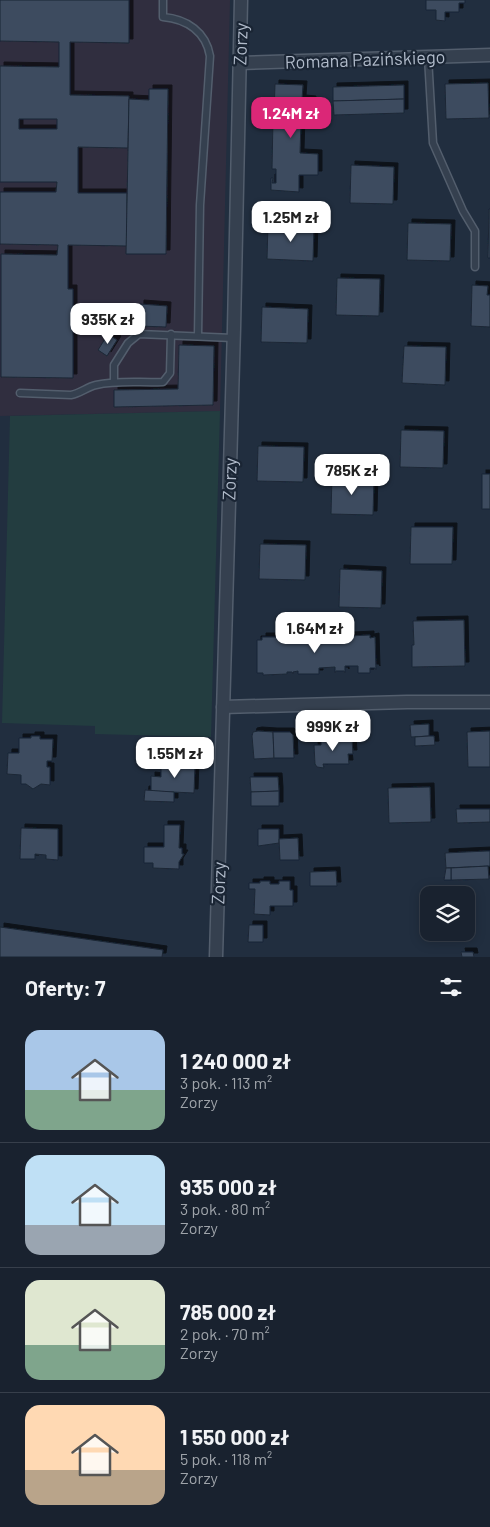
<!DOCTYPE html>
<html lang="pl">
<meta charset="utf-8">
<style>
:root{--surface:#19222f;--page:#262f3b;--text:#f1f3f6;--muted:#9fa4aa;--line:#373f4b;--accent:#db2777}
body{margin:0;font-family:Barlow,sans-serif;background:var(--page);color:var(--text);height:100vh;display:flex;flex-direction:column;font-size:19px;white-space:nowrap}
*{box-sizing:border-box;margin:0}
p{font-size:16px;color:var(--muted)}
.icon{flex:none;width:28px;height:28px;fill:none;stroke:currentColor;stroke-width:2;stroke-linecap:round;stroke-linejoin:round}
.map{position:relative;height:957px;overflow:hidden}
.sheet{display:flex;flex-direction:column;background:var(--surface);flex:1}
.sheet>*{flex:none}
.tools{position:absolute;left:420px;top:886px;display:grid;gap:10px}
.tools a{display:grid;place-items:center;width:55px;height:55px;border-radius:10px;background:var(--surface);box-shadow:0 2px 12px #0003,0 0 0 1px var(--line);font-size:25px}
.price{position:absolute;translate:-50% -42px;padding:0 11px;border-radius:10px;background:#fff;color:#222;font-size:16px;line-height:32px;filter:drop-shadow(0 1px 2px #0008)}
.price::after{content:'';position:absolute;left:50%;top:30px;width:15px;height:11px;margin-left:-8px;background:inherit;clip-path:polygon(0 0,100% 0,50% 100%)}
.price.current{background:var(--accent);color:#fff}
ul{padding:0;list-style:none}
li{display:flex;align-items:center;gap:15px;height:125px;padding:0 25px}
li+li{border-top:1px solid var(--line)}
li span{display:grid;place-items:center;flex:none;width:140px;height:100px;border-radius:15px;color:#555}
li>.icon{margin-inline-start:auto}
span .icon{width:60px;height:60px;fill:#fffc;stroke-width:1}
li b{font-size:21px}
h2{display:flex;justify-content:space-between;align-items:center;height:60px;padding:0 25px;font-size:21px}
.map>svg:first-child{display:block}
</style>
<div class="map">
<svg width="490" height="957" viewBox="0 0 490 957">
<defs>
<filter id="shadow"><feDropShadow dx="4" dy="-4" stdDeviation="0" flood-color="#0009"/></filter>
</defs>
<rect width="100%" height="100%" fill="#212e3f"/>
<!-- medical -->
<polygon fill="#302e3f" points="0,0 230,0 220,411 0,416"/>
<!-- green -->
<polygon fill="#233d40" points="220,411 211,737 95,734 95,726 2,723 10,416"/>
<!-- building -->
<g fill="#3d4c5f" stroke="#1c2736" fill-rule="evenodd" filter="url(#shadow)">
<path d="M0,0H129V43L70,42V95L129,96L128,148L78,147V193H127V246L68,245V289H73V378L1,377V254L57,255L58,245L0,244V192H56L57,182H0V66L59,67V42L0,41ZM19,119H57V129H19Z"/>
<polygon points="426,0 465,0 465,3 459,3 459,12 445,12 445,21 436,20 436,10 426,10"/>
<polygon points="488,83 489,118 446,119 445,84"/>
<polygon points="275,84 303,85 302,99 312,100 311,121 301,121 300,153 318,154 318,175 299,175 299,192 271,190 271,178 273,178 272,183 276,183 276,169 272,169 273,119 278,119 278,115 274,115"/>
<polygon points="404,85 404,99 333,101 333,87"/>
<polygon points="149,89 168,89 166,254 126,254 129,99 149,100"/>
<polygon points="404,99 404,113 334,115 333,101"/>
<polygon points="351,165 394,167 393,204 350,203"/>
<polygon points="489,209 490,209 490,258 488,258"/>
<polygon points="408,223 451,224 450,261 407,260"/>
<polygon points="268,224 314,226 313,261 267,259"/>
<polygon points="337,278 380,279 379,316 336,315"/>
<polygon points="472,285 488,286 487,295 490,295 490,327 471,326"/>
<polygon points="140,304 167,306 166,327 139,326"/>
<polygon points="262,307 308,309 307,343 261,342"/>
<polygon points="108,334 117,340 107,356 98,350"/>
<polygon points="179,345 214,346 213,405 114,407 114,390 178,389"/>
<polygon points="404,346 446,347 445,385 402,383"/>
<polygon points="401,430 444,431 443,468 400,467"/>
<polygon points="258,446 304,447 303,482 257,481"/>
<rect x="482" y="474" width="8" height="35"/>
<polygon points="332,477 374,478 373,515 331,514"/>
<polygon points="411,527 453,527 452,564 410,564"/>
<polygon points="260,544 306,545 305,580 259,579"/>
<polygon points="340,569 382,571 381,608 339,607"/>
<polygon points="464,620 465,666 412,667 412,645 414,645 413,621"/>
<polygon points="343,635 344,639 349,638 349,636 370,635 370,638 375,637 376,670 375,668 370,668 370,673 358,673 358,666 345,666 345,673 344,671 336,671 335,673 335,667 319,668 319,674 298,674 298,671 293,672 293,674 292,672 287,672 287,674 263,675 263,673 257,673 257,640 262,640 262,637 286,637 286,640 292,640 292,637 292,640 298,639 298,637 338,636 338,639 343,638"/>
<polygon points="429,724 429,736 411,737 410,725"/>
<polygon points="258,731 273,732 274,758 254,759 252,736 253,732"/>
<polygon points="490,731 490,767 468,767 467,732"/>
<polygon points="273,732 290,732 293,735 294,758 274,758"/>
<polygon points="31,736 40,736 40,739 53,739 52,761 47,761 47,767 50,767 50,785 41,784 33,789 26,784 21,784 21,775 7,774 8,753 19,753 19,738 31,738"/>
<polygon points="429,736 434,736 435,745 415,746 415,737"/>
<polygon points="335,738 352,739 353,754 348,754 349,764 323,764 324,768 317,767 315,764 314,745 321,745 321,739 331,739 331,741 334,741"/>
<polygon points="161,764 195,765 194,793 151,791 151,776 161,777"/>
<polygon points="250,777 278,777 279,791 251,792"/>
<polygon points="430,787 431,822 389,823 388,788"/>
<polygon points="145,790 174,792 174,802 144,801"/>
<polygon points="279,791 279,806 251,806 251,792"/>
<polygon points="456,809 490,809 490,822 457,823"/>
<polygon points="164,825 180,825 179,848 182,848 182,854 184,854 179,862 179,869 153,868 153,863 144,863 144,847 164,847"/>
<polygon points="21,828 58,829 58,860 46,859 46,855 35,854 35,859 20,859"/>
<polygon points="258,829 279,829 279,843 258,846"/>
<polygon points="298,838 299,860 280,860 279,839"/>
<polygon points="487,851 490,851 490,866 446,868 445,853"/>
<polygon points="488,866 489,879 451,880 451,868"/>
<polygon points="446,868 451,868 451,880 444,880"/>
<polygon points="336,871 337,886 310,886 310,872"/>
<polygon points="260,881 270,881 270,884 279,884 279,881 290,881 290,890 293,890 293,906 270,906 270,915 254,914 255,889 249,889 249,883 260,883"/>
<polygon points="249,925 263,925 263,942 248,942"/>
<polygon points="0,927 163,950 162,957 0,957"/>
<polygon points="461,952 473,952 474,957 462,957"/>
</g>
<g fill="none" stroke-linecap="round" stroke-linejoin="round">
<defs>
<g id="lane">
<path d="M163,0V17C187,19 206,32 210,56L200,205L198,336"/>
<polyline points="428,57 433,143 463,211 475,231 475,267"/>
<polyline points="114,382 114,365 128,343 139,334 233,338"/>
<path d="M20,393L71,395C81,393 87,387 96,385C118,380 140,383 163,382L170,373L171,334"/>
</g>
<g id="street">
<polyline points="239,63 490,55"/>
<polyline points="223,707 407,702 490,702"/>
<polyline points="216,957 234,328 241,0"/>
</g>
</defs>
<!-- lane casing -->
<use href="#lane" stroke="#535e6d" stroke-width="9"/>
<!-- street casing -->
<use href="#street" stroke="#535e6d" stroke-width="15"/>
<!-- lane -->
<use href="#lane" stroke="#35404f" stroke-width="6"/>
<!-- street -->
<use href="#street" stroke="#35404f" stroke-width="12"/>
</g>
<g text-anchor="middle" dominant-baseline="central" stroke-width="4.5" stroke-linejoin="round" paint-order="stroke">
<!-- street labels -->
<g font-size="18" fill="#b1bbca" stroke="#1a2534">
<text transform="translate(240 44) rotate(-88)">Zorzy</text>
<text transform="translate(365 59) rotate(-2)">Romana Pazińskiego</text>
<text transform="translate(229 479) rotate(-88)">Zorzy</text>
<text transform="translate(218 883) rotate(-88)">Zorzy</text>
</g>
</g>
</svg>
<div class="tools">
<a><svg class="icon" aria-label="layers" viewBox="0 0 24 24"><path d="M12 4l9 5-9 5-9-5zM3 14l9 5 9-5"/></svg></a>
</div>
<b class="price current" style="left:291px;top:139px">1.24M zł</b>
<b class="price" style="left:291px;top:243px">1.25M zł</b>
<b class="price" style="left:108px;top:345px">935K zł</b>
<b class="price" style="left:352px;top:496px">785K zł</b>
<b class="price" style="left:315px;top:654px">1.64M zł</b>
<b class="price" style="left:333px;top:752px">999K zł</b>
<b class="price" style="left:175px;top:779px">1.55M zł</b>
</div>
<section class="sheet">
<h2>Oferty: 7<svg class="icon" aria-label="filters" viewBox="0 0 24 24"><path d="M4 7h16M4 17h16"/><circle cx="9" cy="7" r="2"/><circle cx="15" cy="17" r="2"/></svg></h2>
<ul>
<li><span style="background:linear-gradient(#a9c7e8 60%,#7fa58c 0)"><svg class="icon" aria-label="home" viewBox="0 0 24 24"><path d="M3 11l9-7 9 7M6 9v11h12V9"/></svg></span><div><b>1 240 000 zł</b><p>3 pok. · 113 m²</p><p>Zorzy</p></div></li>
<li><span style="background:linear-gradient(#bfe0f5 70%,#9aa5b1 0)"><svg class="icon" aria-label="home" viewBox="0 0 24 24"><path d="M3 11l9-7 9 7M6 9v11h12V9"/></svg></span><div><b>935 000 zł</b><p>3 pok. · 80 m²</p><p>Zorzy</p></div></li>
<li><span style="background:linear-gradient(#dfe7d0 65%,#7fa58c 0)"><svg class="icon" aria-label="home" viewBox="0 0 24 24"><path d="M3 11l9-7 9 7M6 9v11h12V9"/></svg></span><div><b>785 000 zł</b><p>2 pok. · 70 m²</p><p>Zorzy</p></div></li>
<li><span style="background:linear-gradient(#ffd9b3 65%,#b9a48a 0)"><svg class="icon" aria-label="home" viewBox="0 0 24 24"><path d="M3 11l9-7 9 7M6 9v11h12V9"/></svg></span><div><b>1 550 000 zł</b><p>5 pok. · 118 m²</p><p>Zorzy</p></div></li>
</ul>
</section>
